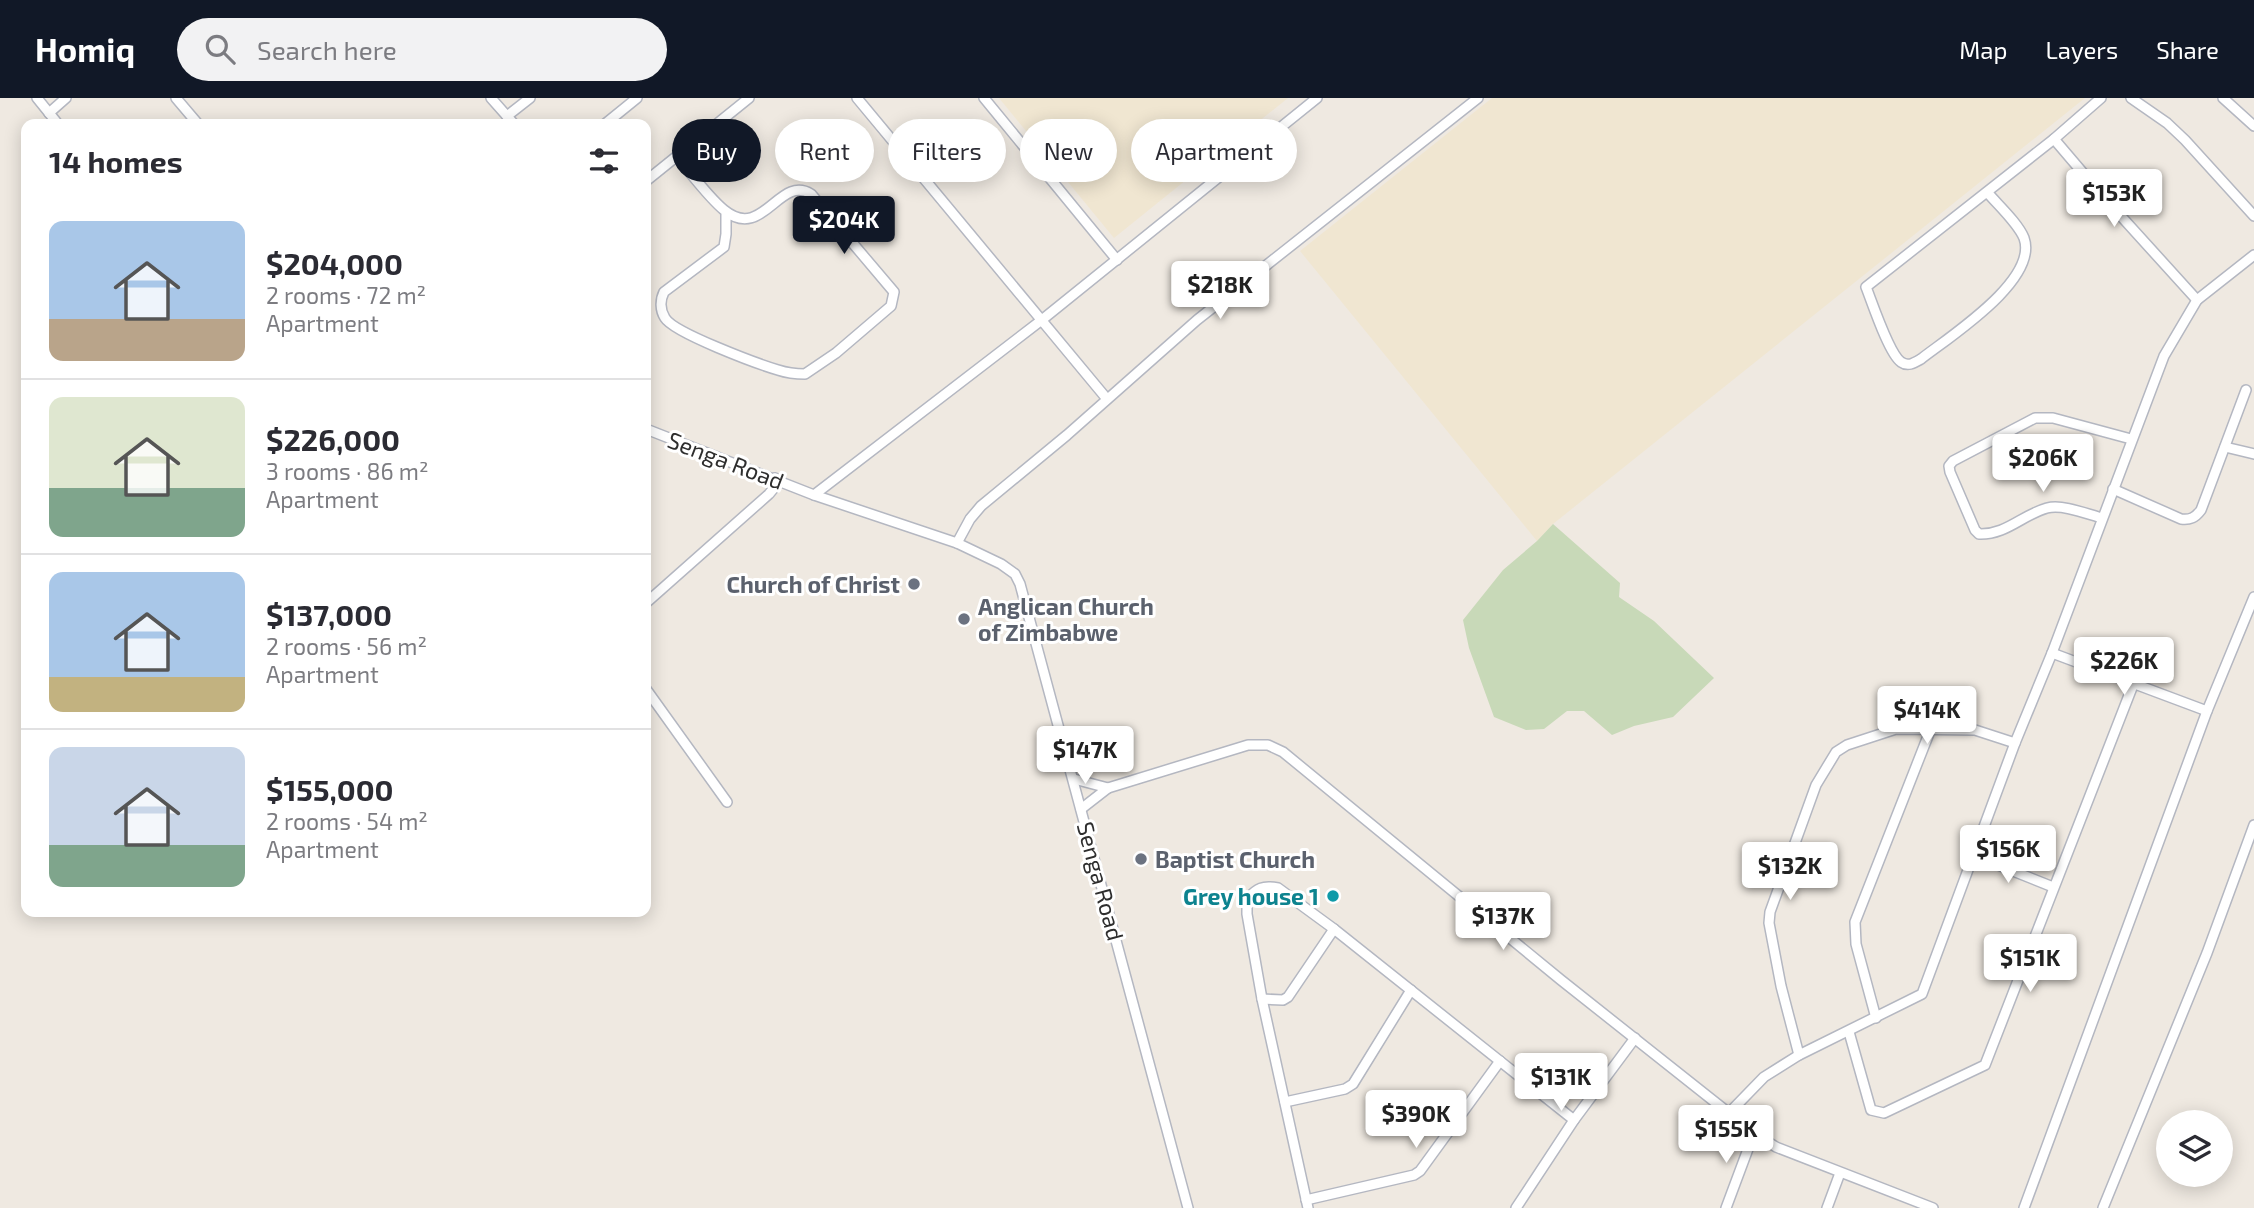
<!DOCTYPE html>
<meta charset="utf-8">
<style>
:root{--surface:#fff;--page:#f2f2f3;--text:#2b2b33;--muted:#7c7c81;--line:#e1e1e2;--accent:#111827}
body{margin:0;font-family:"Exo 2",sans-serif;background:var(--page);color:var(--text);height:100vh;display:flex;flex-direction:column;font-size:26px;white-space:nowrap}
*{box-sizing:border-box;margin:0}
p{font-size:23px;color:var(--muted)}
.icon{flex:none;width:38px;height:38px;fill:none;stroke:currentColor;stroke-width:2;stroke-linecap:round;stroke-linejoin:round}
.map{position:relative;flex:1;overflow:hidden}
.details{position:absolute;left:21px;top:21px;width:630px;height:798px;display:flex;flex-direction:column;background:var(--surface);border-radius:14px;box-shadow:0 4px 18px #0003}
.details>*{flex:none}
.top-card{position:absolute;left:672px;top:21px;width:665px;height:63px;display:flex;gap:14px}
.buttons{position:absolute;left:2156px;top:1012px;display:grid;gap:14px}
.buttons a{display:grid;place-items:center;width:77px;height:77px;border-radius:50%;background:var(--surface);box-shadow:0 4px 18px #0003;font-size:35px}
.price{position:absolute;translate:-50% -60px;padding:0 16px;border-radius:7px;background:#fff;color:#222;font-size:23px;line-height:46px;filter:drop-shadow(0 2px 4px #0008)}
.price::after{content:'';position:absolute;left:50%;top:42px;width:21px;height:16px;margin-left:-10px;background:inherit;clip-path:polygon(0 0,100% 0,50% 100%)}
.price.on{background:var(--accent);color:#fff}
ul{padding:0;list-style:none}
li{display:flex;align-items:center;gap:21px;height:175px;padding:0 28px}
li+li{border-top:2px solid var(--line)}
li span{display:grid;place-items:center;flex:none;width:196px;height:140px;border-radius:14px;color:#555}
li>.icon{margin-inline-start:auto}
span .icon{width:84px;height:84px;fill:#fffc;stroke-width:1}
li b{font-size:30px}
h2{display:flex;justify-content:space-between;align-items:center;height:84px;padding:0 28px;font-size:30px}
.chip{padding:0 24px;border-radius:32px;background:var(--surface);box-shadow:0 4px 18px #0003;font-size:24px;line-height:63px}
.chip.on{background:var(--accent);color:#fff}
header{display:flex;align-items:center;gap:42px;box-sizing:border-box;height:98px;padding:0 35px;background:var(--accent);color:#fff}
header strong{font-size:33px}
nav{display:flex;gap:38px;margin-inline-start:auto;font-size:24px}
.search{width:490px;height:63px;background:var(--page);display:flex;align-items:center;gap:18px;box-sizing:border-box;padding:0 24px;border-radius:38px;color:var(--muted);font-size:26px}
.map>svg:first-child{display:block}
</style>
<header>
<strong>Homiq</strong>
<div class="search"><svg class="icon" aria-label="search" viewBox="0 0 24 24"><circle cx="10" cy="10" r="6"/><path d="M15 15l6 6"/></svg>Search here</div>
<nav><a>Map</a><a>Layers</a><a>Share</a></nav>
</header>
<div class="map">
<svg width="2254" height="1110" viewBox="0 0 2254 1110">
<rect width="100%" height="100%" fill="#efe9e1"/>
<!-- education -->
<g fill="#f0e6d1">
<polygon points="999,0 1288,0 1114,140"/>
<polygon points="1492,0 2085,0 1553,426 1537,443 1300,153"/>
</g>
<!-- cemetery -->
<polygon fill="#c8d9b8" points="1553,426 1620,485 1619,499 1654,523 1714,580 1673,619 1634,628 1612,637 1584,613 1567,613 1544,631 1526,632 1494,619 1469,550 1463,522 1503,472 1537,443"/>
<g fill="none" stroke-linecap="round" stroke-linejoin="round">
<defs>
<g id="street">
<polyline points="37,0 58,26"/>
<polyline points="176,0 198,26"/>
<polyline points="491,0 514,26"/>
<polyline points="857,0 1107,301"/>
<polyline points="984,0 1117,162"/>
<polyline points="2131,0 2167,25 2185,42 2254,118"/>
<polyline points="2223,0 2254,28"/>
<polyline points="49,15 66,0"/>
<polyline points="507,18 530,0"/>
<polyline points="605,26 637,0"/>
<polyline points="2054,41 2100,95 2197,202"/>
<path d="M677,59C691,75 708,99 724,112C763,144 779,76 811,96L894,194L891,208L836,255L805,276C795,276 787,275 778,272C758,266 674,235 665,220C660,212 660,202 664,194L724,149L726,136V114"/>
<polyline points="646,83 749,0"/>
<path d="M1987,94C1998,107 2018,125 2024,140C2039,182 1949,239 1921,261C1914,265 1908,269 1901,264C1889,256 1872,204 1866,189L2054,41L2101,0"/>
<polyline points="646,331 814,397 957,445 1001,466 1015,476 1020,486 1188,1110"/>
<polyline points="2225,349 2254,356"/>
<path d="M2113,391L2181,421C2190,422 2195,420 2201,412L2246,292"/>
<polyline points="814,397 1043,221 1317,0"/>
<path d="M2102,420C2087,416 2063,406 2047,410C2022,417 2006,437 1979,436L1975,432L1950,374L1949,368L1953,363L2035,320H2053L2131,341"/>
<polyline points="957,445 970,421 981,408 1067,337 1197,222 1478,0"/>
<polyline points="646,505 769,396 774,390 775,380"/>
<polyline points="2052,555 2207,613"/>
<polyline points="646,591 727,704"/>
<polyline points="1074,681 1108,690 1248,647 1268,647 1283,654 1561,882 1754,1035 1776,1049 1933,1110"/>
<polyline points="1081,711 1108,690"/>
<polyline points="1973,757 2053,789"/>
<polyline points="1262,901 1283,902 1288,899 1334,831"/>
<polyline points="1876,920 1856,846 1855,824 1930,633"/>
<polyline points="1849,934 1871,1012 1884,1015 1985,967 2133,587"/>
<polyline points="1799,957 1781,888 1769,825 1770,814 1816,687 1836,654 1847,647 1896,631 1975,632 2015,645"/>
<polyline points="1285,1004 1345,991 1353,986 1411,892"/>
<polyline points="1729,1015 1764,979 1799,957 1922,896 2015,645 2052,555 2164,258 2197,202 2254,157"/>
<polyline points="1306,1102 1414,1077 1420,1073 1500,963"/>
<path d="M1308,1110L1262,901L1247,816V801C1257,790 1263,787 1278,790L1334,831L1574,1022"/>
<polyline points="1516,1110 1574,1022 1635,940"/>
<polyline points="1726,1110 1754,1035"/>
<polyline points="1827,1110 1840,1075"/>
<polyline points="2024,1110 2207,613 2254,499"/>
<polyline points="2103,1110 2207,855 2254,727"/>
</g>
</defs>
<!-- street casing -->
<use href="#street" stroke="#b4b7c1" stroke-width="12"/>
<!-- street -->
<use href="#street" stroke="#fff" stroke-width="9"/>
</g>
<!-- markers -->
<g fill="#6b7280" stroke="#fff" stroke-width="2.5">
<circle cx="914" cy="486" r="7"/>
<circle cx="964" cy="521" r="7"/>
<circle cx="1141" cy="761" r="7"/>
</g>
<circle fill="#0f9aa8" stroke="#fff" stroke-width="2.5" cx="1333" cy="798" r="7"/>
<g text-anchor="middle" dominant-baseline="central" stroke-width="6" stroke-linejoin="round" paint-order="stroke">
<!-- street labels -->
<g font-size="23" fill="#2e2e2e" stroke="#fff">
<text transform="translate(726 362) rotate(21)">Senga Road</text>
<text transform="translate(1101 783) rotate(75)">Senga Road</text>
</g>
<!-- worship labels -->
<g font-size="23" font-weight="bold" fill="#5b616d" stroke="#fff" text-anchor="start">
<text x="900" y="486" text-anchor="end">Church of Christ</text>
<text x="978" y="508">Anglican Church<tspan x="978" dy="26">of Zimbabwe</tspan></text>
<text x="1155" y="761">Baptist Church</text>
</g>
<!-- culture labels -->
<g font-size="23" font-weight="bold" fill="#0d838f" stroke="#fff" text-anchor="end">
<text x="1319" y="798">Grey house 1</text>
</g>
</g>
</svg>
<div class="buttons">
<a><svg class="icon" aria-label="layers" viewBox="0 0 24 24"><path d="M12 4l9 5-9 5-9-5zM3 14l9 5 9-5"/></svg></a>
</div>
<b class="price" style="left:2114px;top:131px">$153K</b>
<b class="price on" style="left:844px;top:158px">$204K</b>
<b class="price" style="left:1220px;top:223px">$218K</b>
<b class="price" style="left:2043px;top:396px">$206K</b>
<b class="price" style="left:2124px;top:599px">$226K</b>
<b class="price" style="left:1927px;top:648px">$414K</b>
<b class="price" style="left:1085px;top:688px">$147K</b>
<b class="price" style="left:2008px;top:787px">$156K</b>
<b class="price" style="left:1790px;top:804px">$132K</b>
<b class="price" style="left:1503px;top:854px">$137K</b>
<b class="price" style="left:2030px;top:896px">$151K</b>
<b class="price" style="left:1561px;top:1015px">$131K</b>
<b class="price" style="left:1416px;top:1052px">$390K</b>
<b class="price" style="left:1726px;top:1067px">$155K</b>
<div class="top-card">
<a class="chip on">Buy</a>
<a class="chip">Rent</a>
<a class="chip">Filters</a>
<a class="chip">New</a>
<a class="chip">Apartment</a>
</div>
<section class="details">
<h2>14 homes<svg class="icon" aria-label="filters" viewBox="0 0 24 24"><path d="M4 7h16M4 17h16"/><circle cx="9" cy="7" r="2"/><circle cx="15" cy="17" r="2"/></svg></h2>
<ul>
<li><span style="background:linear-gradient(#a9c7e8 70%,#b9a48a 0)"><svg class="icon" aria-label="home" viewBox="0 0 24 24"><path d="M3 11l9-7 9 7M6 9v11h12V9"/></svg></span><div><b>$204,000</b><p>2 rooms · 72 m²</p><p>Apartment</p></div></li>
<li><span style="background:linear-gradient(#dfe7d0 65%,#7fa58c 0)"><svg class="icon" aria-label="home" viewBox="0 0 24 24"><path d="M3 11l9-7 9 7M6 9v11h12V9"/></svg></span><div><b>$226,000</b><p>3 rooms · 86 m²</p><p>Apartment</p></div></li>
<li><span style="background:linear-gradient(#a9c7e8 75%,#c2b280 0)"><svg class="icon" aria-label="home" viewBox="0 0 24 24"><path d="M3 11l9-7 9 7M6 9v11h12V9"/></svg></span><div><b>$137,000</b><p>2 rooms · 56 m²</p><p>Apartment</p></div></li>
<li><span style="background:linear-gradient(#c9d6e8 70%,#7fa58c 0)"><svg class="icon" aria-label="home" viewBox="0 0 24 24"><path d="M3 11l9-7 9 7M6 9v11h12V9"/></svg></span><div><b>$155,000</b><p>2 rooms · 54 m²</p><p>Apartment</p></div></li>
</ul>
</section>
</div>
